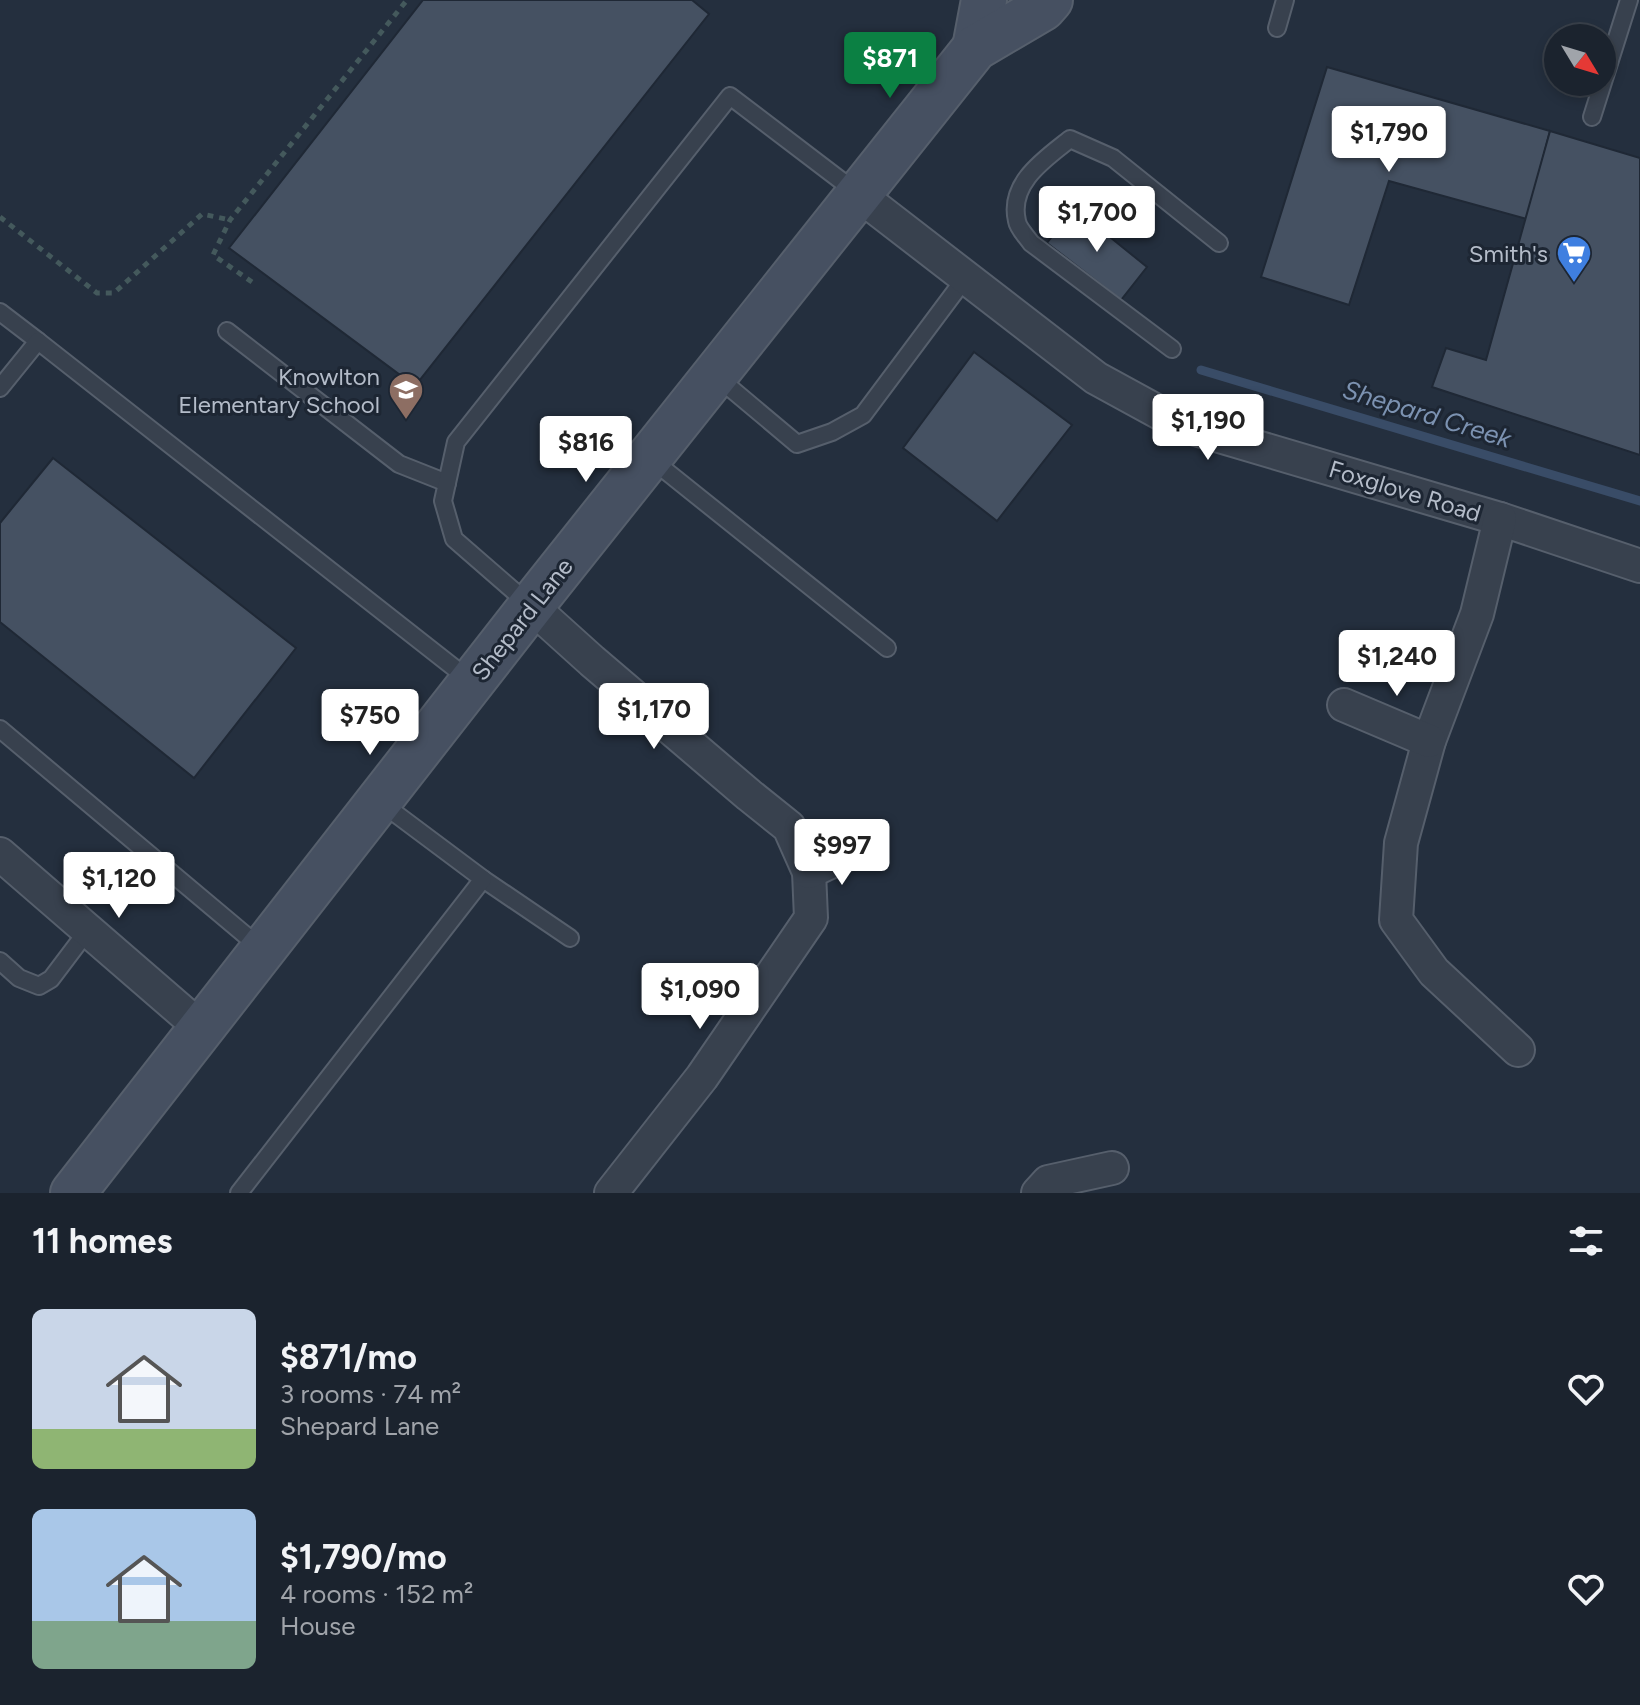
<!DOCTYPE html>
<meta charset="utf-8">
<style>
:root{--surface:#1b232e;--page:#242b36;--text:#f1f3f6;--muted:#a0a4aa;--line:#39404a;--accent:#0b8043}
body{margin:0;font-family:Figtree,sans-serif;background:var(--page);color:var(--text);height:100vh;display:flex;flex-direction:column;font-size:30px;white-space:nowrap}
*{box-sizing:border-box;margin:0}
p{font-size:26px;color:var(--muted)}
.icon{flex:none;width:44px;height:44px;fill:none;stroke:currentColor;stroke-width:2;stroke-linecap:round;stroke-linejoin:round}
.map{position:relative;height:1193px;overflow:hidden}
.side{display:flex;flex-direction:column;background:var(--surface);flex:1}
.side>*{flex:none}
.needle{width:52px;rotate:128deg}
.buttons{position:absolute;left:1544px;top:24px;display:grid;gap:16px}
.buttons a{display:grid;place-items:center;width:72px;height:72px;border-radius:50%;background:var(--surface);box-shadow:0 4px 12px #0003,0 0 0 2px var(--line);font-size:40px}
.price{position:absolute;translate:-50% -68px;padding:0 18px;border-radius:8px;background:#fff;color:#222;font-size:26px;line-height:52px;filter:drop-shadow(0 2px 4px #0008)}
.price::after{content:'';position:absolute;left:50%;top:48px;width:24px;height:18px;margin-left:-12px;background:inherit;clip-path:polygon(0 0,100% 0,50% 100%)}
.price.selected{background:var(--accent);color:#fff}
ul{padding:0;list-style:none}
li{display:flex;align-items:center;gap:24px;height:200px;padding:0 32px}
li span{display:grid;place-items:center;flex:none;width:224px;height:160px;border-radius:12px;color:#555}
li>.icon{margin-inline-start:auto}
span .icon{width:96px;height:96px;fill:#fffc;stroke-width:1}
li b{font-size:34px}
h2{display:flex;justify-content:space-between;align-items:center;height:96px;padding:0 32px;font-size:34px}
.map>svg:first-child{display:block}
</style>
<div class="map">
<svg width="1640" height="1193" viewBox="0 0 1640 1193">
<rect width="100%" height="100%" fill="#242f3e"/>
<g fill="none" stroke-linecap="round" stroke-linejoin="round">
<!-- stream -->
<polyline stroke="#394c67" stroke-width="9" points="1201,370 1640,501"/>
</g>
<!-- building -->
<g fill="#455162" stroke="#1f2835" stroke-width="2">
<polygon points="423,0 692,0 709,14 415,386 229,248"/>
<polygon points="1327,67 1550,131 1527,219 1389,181 1349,305 1261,277"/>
<polygon points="1550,131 1640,158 1640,455 1432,387 1446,348 1486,360"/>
<polygon points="1074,208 1147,267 1121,300 1047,243"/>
<polygon points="974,352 1072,425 997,521 903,448"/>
<polygon points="53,458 296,648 194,778 0,622 0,523"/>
</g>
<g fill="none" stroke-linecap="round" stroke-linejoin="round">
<defs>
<g id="lane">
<polyline points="1277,28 1285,0"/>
<polyline points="1592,117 1629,0"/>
<polyline points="0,312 38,341"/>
<polyline points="227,331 399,464 447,483"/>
<path d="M1172,349L1031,243C1026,236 1018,228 1017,221C1008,183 1045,159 1070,139L1113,158L1219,243"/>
<polyline points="716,376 797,444 832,432 863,415 966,277"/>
<polyline points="0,388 38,341 471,681"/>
<polyline points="651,459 887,648"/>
<polyline points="530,605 454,539 443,501 456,442 730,96 856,192"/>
<polyline points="0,729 262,949"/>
<polyline points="483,879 570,938"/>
<polyline points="0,961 19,978 39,986 51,979 88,930"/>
<polyline points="239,1193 483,879 380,802"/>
</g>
<g id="street">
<polyline points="859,195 1096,378 1182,425 1500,519 1640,566"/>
<polyline points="1500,519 1477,614 1429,741 1401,843 1396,920 1434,972 1518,1050"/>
<polyline points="531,606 592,661 749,795 789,827 809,872 811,918 702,1077 611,1193"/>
<polyline points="1344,705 1429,741"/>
<polyline points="0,854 201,1028"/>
<polyline points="809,872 851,852"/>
<polyline points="1038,1193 1048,1182 1112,1168"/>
</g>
<g id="secondary">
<polyline points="975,48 984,0"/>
<polyline points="73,1193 531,606 975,48 1043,8 1050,0"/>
</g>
</defs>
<!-- lane casing -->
<use href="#lane" stroke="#565f6c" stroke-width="20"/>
<!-- street casing -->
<use href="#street" stroke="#565f6c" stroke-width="36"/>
<!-- secondary casing -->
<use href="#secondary" stroke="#565f6c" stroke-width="48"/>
<!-- path -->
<g stroke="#44595c" stroke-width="5" stroke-dasharray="6 6" stroke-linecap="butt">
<polyline points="0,217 97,293 114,293 202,214 230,220"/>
<polyline points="252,282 213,255 230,220 407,0"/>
</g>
<!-- lane -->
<use href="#lane" stroke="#38414e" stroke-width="16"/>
<!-- street -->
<use href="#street" stroke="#38414e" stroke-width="32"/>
<!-- secondary -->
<use href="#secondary" stroke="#465061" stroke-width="44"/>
</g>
<!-- icons -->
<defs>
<symbol id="supermarket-pin" viewBox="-11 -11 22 30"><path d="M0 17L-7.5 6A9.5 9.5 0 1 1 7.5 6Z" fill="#3f7fe0" stroke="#1d2633"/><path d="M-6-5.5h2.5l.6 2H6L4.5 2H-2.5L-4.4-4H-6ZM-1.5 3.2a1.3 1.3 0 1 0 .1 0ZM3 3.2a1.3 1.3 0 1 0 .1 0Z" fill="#fff"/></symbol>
<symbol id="school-pin" viewBox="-11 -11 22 30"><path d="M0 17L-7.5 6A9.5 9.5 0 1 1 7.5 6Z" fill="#8d6e63" stroke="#1d2633"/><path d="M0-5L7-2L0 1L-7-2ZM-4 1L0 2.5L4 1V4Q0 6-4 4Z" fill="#fff"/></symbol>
</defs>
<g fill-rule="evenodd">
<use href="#supermarket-pin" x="1554" y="233" width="40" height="54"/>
<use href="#school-pin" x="386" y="370" width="40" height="54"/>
</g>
<g text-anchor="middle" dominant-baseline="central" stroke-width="6" stroke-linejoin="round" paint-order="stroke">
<!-- poi labels -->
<g font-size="24" fill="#b4bcc9" stroke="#1d2633" text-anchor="end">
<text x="1548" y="253">Smith's</text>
<text x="380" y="376">Knowlton<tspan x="380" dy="28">Elementary School</tspan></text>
</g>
<!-- street labels -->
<g font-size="24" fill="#b4bcc9" stroke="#1d2633">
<text transform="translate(1405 491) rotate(17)">Foxglove Road</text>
<text transform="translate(522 619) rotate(-52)">Shepard Lane</text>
</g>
<!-- water labels -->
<g font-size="26" font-style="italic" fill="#7c92b1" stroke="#1d2633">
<text transform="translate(1427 414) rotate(17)">Shepard Creek</text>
</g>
</g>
</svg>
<div class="buttons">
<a><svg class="needle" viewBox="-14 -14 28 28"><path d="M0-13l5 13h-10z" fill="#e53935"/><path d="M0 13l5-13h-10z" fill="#a0a4aa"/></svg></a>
</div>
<b class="price selected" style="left:890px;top:100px">$871</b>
<b class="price" style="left:1389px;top:174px">$1,790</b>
<b class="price" style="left:1097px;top:254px">$1,700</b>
<b class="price" style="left:1208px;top:462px">$1,190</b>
<b class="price" style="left:586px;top:484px">$816</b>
<b class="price" style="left:1397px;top:698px">$1,240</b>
<b class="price" style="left:654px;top:751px">$1,170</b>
<b class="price" style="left:370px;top:757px">$750</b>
<b class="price" style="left:842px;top:887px">$997</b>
<b class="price" style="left:119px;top:920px">$1,120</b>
<b class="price" style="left:700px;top:1031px">$1,090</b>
</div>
<section class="side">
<h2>11 homes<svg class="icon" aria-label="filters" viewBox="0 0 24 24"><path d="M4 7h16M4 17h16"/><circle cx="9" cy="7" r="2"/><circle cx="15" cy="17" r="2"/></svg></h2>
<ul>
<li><span style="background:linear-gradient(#c9d6e8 75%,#8fb573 0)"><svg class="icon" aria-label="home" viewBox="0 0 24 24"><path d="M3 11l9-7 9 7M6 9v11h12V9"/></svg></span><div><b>$871/mo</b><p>3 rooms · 74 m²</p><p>Shepard Lane</p></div><svg class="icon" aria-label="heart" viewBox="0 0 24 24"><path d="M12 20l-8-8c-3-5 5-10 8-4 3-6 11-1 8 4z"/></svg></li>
<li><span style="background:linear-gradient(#a9c7e8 70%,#7fa58c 0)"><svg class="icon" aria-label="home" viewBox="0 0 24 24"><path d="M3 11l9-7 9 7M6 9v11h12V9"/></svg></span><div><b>$1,790/mo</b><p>4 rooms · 152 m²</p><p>House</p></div><svg class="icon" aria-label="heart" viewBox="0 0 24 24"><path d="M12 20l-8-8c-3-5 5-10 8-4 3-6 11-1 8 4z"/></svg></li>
</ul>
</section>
